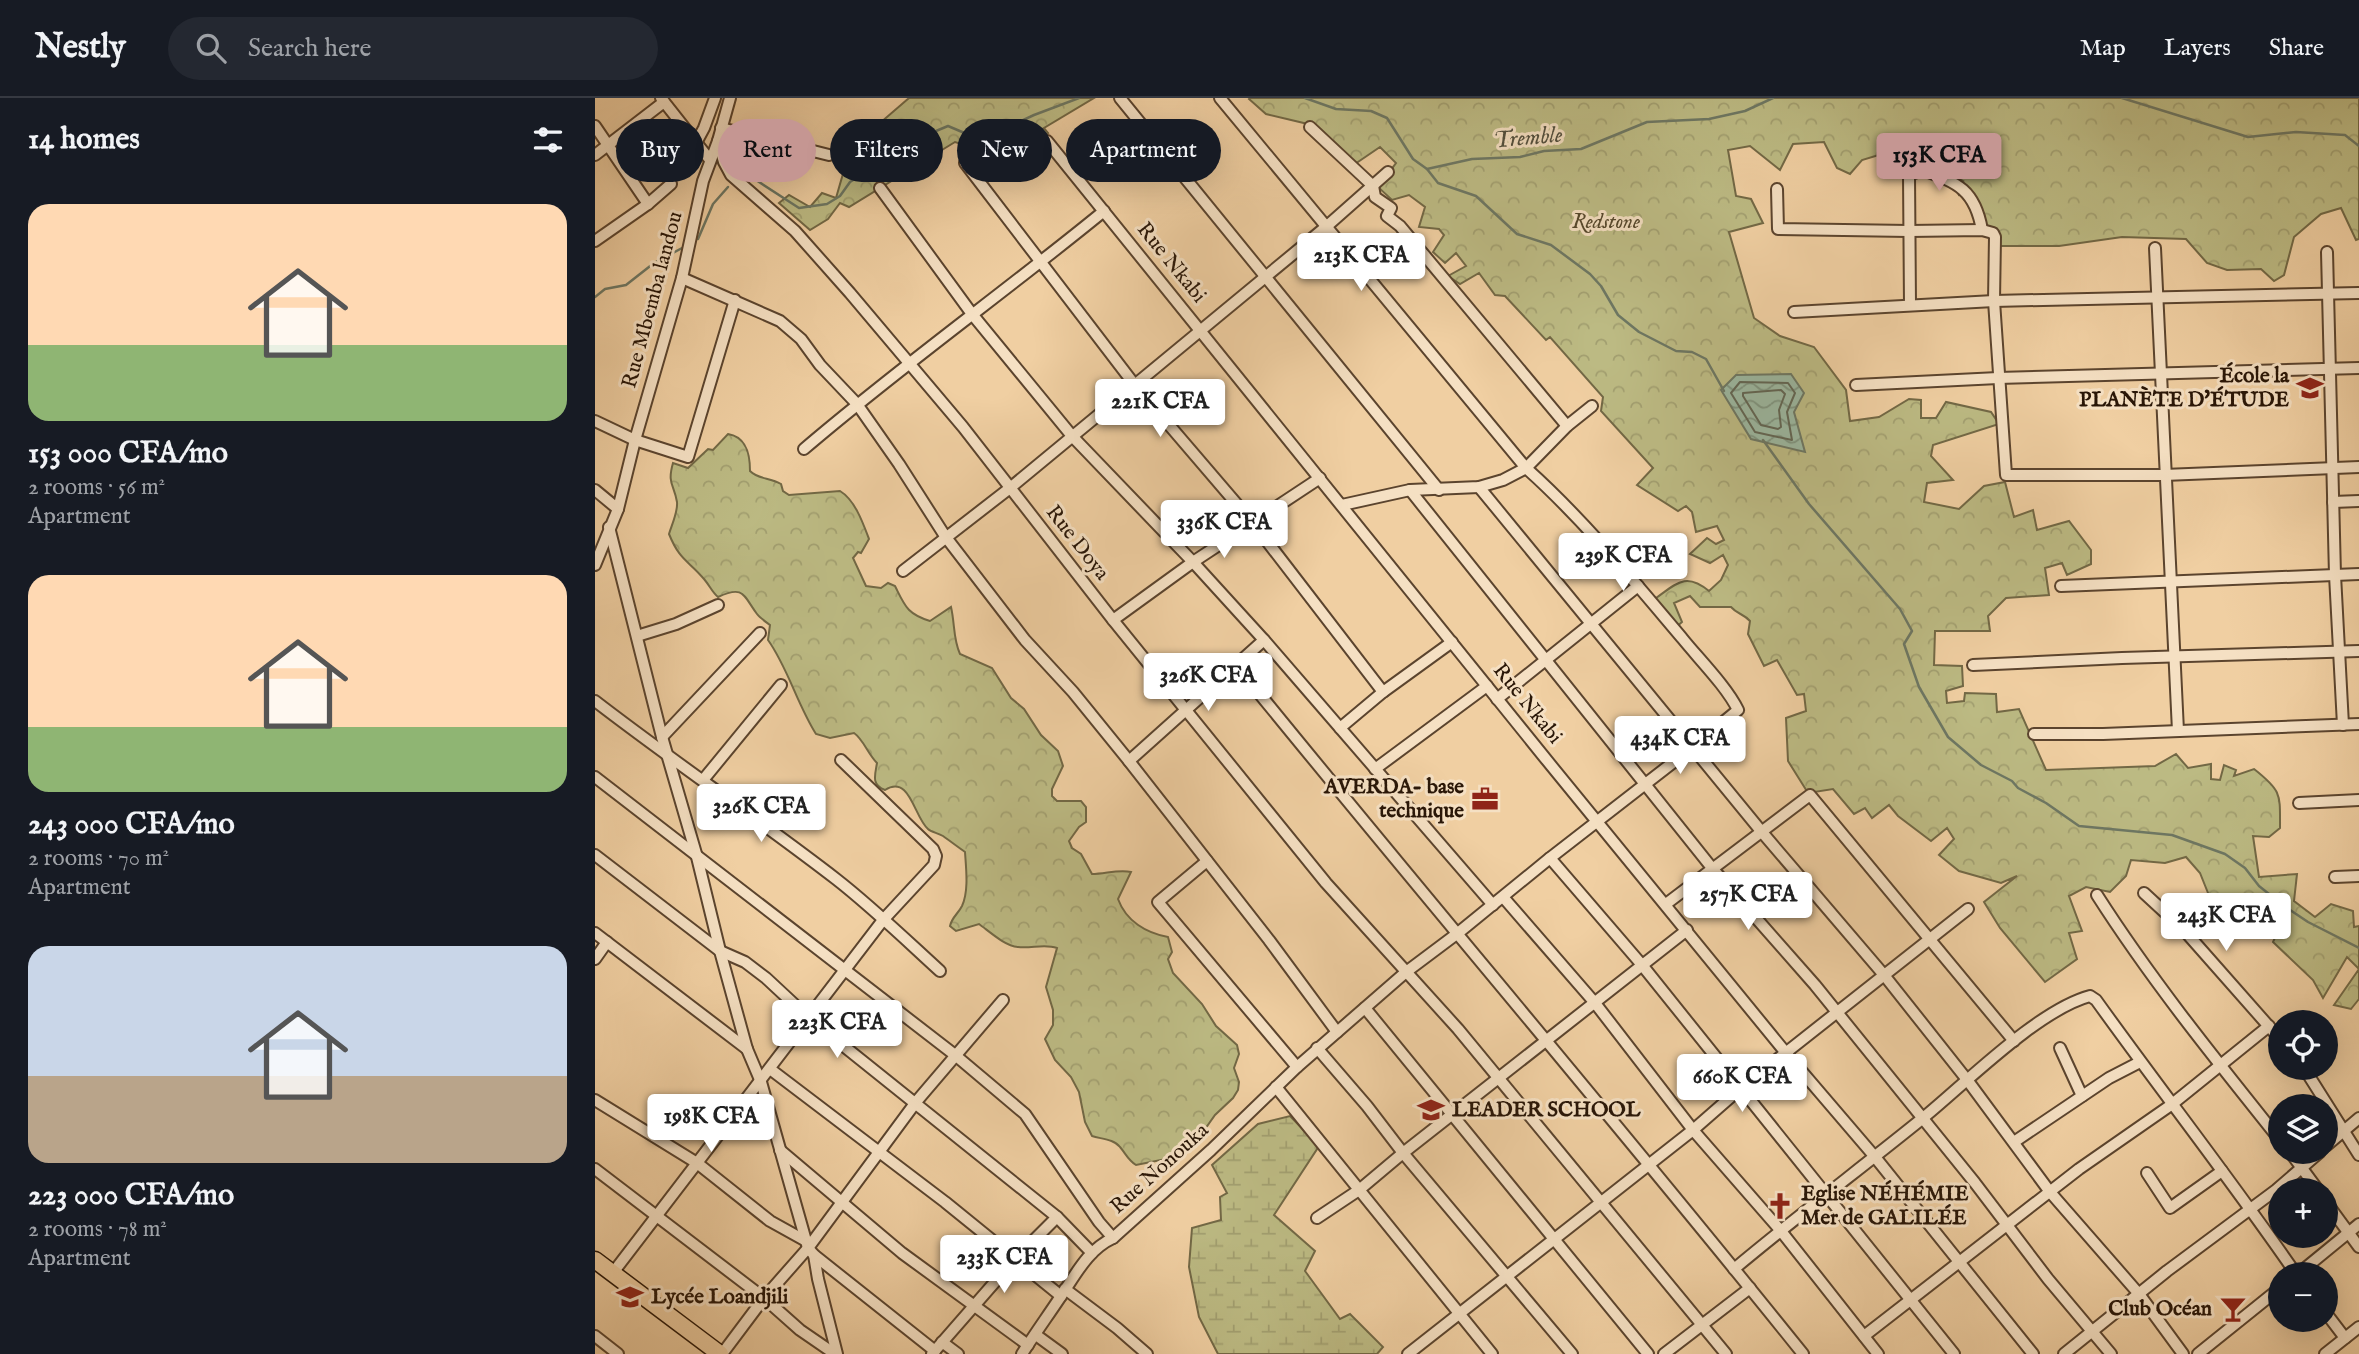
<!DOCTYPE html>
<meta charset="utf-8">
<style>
:root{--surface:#171b24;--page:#242831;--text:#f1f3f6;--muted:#9ea1a6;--line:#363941;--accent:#c59692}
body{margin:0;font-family:"IM FELL English",serif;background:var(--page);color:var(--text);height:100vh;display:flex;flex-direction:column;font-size:26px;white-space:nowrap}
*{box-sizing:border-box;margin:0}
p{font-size:23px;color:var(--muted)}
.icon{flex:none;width:38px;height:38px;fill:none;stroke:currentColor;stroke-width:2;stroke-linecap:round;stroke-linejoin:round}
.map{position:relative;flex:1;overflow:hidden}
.drawer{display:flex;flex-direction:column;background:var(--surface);width:595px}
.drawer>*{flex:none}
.hud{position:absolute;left:21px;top:21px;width:665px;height:63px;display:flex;gap:14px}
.fabs{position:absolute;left:1673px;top:912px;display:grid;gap:14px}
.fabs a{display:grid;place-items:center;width:70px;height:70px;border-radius:50%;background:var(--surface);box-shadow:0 7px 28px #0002;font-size:35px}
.price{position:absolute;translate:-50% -60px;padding:0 16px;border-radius:7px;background:#fff;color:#222;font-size:23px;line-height:46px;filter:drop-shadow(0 2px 4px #0008)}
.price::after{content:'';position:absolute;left:50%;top:42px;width:21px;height:16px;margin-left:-10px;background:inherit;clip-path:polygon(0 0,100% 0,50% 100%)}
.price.current{background:var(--accent);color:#111}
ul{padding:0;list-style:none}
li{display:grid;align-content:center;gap:14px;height:371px;padding:0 28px}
li span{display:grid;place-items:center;height:217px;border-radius:21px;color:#555}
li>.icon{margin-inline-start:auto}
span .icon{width:126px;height:126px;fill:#fffc;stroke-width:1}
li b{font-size:30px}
h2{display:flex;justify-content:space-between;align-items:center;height:84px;padding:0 28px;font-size:30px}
.chip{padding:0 24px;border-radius:32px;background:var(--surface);box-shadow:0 7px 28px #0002;font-size:24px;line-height:63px}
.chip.current{background:var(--accent);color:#111}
header{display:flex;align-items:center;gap:42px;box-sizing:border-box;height:98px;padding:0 35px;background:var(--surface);border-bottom:2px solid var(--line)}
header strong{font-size:33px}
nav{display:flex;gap:38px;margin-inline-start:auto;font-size:24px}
.search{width:490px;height:63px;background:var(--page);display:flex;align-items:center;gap:18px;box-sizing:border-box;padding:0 24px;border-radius:38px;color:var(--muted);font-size:26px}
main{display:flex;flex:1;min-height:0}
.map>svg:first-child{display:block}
</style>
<header>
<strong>Nestly</strong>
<div class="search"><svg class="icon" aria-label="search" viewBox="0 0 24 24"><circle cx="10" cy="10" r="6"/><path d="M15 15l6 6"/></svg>Search here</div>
<nav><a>Map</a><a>Layers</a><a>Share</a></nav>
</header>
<main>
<section class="drawer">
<h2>14 homes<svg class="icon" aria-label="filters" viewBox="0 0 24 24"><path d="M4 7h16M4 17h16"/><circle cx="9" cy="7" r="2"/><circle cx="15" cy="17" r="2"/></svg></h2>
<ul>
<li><span style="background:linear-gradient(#ffd9b3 65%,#8fb573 0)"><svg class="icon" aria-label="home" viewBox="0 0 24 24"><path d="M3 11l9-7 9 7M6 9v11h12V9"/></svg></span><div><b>153 000 CFA/mo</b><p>2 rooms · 56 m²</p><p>Apartment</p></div></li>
<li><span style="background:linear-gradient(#ffd9b3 70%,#8fb573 0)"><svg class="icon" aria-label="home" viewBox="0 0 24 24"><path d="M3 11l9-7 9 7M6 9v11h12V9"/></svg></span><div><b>243 000 CFA/mo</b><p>2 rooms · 70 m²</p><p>Apartment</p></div></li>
<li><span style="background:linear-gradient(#c9d6e8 60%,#b9a48a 0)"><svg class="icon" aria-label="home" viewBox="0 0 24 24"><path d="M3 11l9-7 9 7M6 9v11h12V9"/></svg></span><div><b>223 000 CFA/mo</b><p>2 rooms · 78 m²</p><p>Apartment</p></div></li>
</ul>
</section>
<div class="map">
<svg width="1764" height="1256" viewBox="0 0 1764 1256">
<defs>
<pattern id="forest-crowns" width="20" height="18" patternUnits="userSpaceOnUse" patternTransform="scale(1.75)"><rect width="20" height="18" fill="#bcba83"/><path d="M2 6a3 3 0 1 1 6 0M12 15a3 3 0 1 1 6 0" fill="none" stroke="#a29f70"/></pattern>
<pattern id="wetland-marsh" width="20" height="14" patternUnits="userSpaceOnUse" patternTransform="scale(1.75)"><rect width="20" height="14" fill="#bcba83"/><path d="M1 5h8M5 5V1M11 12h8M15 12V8" fill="none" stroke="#a29f70"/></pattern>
<pattern id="water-waves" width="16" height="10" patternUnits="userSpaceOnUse" patternTransform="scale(1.75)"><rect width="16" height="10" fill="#9bb7a0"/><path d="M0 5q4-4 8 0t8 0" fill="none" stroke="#7e9480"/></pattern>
</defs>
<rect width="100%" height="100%" fill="#f0cfa2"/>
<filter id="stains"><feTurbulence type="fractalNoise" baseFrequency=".00286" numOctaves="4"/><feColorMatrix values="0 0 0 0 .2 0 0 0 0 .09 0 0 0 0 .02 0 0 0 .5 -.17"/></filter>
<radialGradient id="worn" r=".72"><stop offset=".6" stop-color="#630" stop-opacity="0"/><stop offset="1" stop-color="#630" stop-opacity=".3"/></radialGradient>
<!-- forest -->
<g fill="url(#forest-crowns)" stroke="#726845" stroke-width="2">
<polygon points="314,0 499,0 449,30 453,35 414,60 360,44 254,109 245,105 233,121 215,132 184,105 194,97 215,109 227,95 241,100 254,55 275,41 278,31"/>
<path d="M655,0H1764V141L1761,142L1746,110L1726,116L1699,139L1689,177L1679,183L1666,171L1632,172L1612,165L1591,141L1527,139L1464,148H1397L1377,94L1364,97L1360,88L1368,83L1356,76H1349L1344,67L1317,65L1293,67L1287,56L1267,62L1255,76L1242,70L1229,44L1198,46L1185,72L1155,48L1133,52L1141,98L1156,101L1168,125L1134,134L1159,220L1185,238L1219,249L1251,292L1255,323L1284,319L1314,301L1326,302V320H1341L1351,304L1396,314L1404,326L1338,347L1336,358L1358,382L1332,385L1329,404L1364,411L1389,388L1410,384L1419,419L1438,412L1442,432L1474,423L1496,452V466L1472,477L1467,465L1450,470L1454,497L1411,500L1393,518L1395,533H1340L1339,567L1367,568L1368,588L1351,593L1352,605L1369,603L1370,595L1401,596L1402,614L1424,611L1451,672L1560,668L1581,656L1593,670L1616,666V681L1625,682L1629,667L1641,672L1639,678L1659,671C1687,693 1685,696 1685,730L1674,739L1658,738L1664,779L1702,776L1699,803L1720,819L1736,806L1758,813L1759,829L1764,828V901L1756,911L1739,907L1764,871L1752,859L1728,900L1718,882L1678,844L1684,831L1676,822L1619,810L1605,775L1591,759L1570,765L1536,762L1531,778L1515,794L1491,789L1474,798L1487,833L1474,835L1482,861L1450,884L1405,830L1389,804L1422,778L1406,785L1364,773L1344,757L1359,741L1352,730L1336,743L1303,718L1294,707L1277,720L1270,710L1259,716L1238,691L1213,695L1193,663L1191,620L1211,613L1209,596L1202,597L1182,562L1169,568L1153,536L1155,523C1149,516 1142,516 1136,509H1105L1095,498L1079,505L1087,524L1079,531L1062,509L1061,500C1082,485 1091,474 1114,493L1126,482L1133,467L1128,457L1115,465L1095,456L1112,440L1121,446L1129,442L1122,428L1101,434L1097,414L1091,408L1083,413L1042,387L1058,370L1006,313L1008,299L955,239L951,242L910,198L900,197L884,175L865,186L853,178L871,168L861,155L850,165L838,154L849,137L844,131L824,129L830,109L814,97L797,102L783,89L801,65L785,49L757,68L717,27L671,16L654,1Z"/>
<path d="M133,336C152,339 155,357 155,373C164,382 175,379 186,386L188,393L194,397L245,393C260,402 268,425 274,441L266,455L263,454L258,460L271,488L286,490L293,485L300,488C310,508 312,516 335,523L356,509C360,526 358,541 365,556L397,570L416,600L429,611L446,637L463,653L468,668L457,691V698L462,703H486L491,709V724L484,729L474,743L477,750L486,756L497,776C510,776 524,771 536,774L523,801C531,823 551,835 573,839L577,854L573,861L578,875L607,906L621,928L642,947L644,956L639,970L644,984L643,992L638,1000L620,1017L596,1051L581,1059L541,1067C533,1062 531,1056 525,1049C519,1041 506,1041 497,1038L490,1024L484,994L476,979L460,962L450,941L458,927V912L451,889L462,850C449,845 436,851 423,849C410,848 395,834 384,826L361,833L355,828C357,819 363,816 367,808C374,793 371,770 370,754C363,749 355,743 348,738C343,735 336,734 333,731C319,719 315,676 290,692C276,687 280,677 282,665C273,656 268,641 259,635L235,640L221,636C202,606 193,570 173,542L175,527C171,524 165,520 162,516C148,497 149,487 123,499C117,494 115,488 109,481C93,462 85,463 74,436C77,426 83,414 82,404C79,386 72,386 78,365L93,370L113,351L118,352Z"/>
</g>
<!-- wetland -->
<polygon fill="url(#wetland-marsh)" stroke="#726845" stroke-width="2" points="695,1018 724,1048 679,1117 720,1153 710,1173 745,1221 755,1216 788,1249 782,1256 623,1256 604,1219 594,1169 597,1130 626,1122 625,1099 632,1095 617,1067 663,1026"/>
<!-- water -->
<polygon fill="url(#water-waves)" stroke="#6d7763" stroke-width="2" points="1196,276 1209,295 1199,314 1210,354 1156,341 1126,292 1141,277"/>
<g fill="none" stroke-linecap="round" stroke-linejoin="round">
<!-- shore -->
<g stroke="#626654" stroke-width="2">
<polygon points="1145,284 1193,285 1200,295 1192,314 1197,342 1160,334 1136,295"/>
<polygon points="1186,292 1190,296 1184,312 1186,329 1183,331 1166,327 1148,298 1148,295"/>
</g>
<!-- stream -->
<g stroke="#6d7763" stroke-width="2.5">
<polyline points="710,0 741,11 776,13 792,20 818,61 832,71 877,61 925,59 949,53 986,51 1052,24 1114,21 1150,13 1178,0"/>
<polyline points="1527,0 1653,39 1701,34 1750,37 1764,48"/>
<polyline points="832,71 843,85 881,98 922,136 956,147 995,176 1006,188 1023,217 1044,234 1081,253 1097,254 1111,261 1129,293"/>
<polyline points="152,80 161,82 204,110 232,106 245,98 255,84 263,79 288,78 315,62 320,48 329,38 353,28 386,42 439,17 484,0"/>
<polyline points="103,141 118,106 133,89"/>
<polyline points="0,199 10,191 31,187 59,165 89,149"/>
<polyline points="1168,342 1214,406 1305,511 1317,533 1309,546 1324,589 1353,639 1386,667 1417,683 1423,690 1451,705 1484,728 1577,737 1630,756 1650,770 1664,788 1689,808 1713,824 1764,850"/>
</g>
<defs>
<g id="minor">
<polyline points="66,0 115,62"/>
<polyline points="525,0 844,392"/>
<polyline points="0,28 53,106"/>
<polyline points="715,29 778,88 780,99 796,110 792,118 805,128 972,328"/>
<polyline points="126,30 234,57"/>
<polyline points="123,43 129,64 136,77 200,133 255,195 368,329 518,522 731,785 863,931 1131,1256"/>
<polyline points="452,43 950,660 1191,955 1280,1059 1438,1256"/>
<polyline points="101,45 109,30 120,0"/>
<polyline points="0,57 69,4"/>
<polyline points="370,65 539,286 658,425 788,594"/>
<polyline points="285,90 377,216 477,338 598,464 669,542 898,807"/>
<polyline points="1182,91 1183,131 1314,133 1387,132 1398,135 1400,139 1399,203 1411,377 1569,377 1764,369"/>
<polyline points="0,143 53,106 76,86"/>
<polyline points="1560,150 1583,633"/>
<polyline points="1732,154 1740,477 1748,627"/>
<polyline points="87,180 185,223 206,241 225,267 262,306 304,366 350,438 430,542 478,594 534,663 674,842 742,934"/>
<path d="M1315,207L1314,77L1328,72C1363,85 1380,92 1387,132"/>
<polyline points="1199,214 1399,203 1764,195"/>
<polyline points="1261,287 1403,280 1764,270"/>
<polyline points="0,323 40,342 93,359 140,202"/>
<path d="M209,351C306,268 410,194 509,113"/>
<polyline points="884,389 1166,733 1289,877 1373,983 1455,1094 1544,1196 1588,1256"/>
<polyline points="0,392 23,411"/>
<polyline points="815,392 1117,770 1220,887 1380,1085 1453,1181 1516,1256"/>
<polyline points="1738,404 1764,403"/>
<polyline points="747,407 815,392 884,389 908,382 931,370 972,328 997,308"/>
<polyline points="14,429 67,639 102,759 125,853 152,951 166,984 213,1150 219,1157 340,1253"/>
<polyline points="0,467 23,411 40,342 87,180 108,83 123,43 135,0"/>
<polyline points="308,473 415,390 732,128 793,74"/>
<polyline points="1466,488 1764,476"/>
<polyline points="518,522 598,464 725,380"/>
<polyline points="42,538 81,526 123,507"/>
<polyline points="1378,567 1527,560 1764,553"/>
<path d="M642,568C829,799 1022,1024 1208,1256"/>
<polyline points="902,601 1043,488"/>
<path d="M0,603C79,664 162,720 241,781C277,809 311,842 345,873"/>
<polyline points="745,630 788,594 857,544"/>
<polyline points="1439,636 1508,636 1764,626"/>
<polyline points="67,639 165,535"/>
<polyline points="534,663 669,542"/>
<polyline points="780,671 892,588"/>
<polyline points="0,679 360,957 430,1016 504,1124 518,1140"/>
<polyline points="108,682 186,587"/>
<polyline points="1704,705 1764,702"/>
<polyline points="0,757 125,853 150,864 171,880 215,921 462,1119 497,1155"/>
<polyline points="955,760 1047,867 1359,1256"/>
<polyline points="612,763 563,804 702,969"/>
<polyline points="1740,779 1764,778"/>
<polyline points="1549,795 1588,831 1685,941"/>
<path d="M1502,797C1557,883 1621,962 1685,1042"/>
<polyline points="908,799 1000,905 1098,1032 1186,1133 1283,1256"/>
<polyline points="1071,806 1215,697 1419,943"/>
<polyline points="0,835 152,951"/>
<polyline points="0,861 12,844"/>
<polyline points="770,910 1053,1256"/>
<polyline points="722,950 772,1008 808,1055 977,1256"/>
<polyline points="1465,950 1487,998"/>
<polyline points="1709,970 1764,1057"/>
<polyline points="175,971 350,1104 466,1198"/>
<polyline points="681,989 897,1256"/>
<polyline points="0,1002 102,1065 175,1123 211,1143"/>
<polyline points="1419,1044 1514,980 1545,964"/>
<polyline points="1731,1048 1764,1020"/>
<polyline points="185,1052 307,1155 433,1247"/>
<polyline points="1695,1054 1723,1092"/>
<polyline points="0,1071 169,1200 205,1232 240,1256"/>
<polyline points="1552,1075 1575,1110 1627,1073"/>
<polyline points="1731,1104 1764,1149"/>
<polyline points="722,1120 764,1092 808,1055 1092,832"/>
<polyline points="219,1157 223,1181 242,1256"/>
<path d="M1139,1171C1201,1119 1265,1071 1328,1020C1371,985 1443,912 1495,898L1501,902C1567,994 1637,1083 1701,1176"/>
<polyline points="17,1176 288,822 339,767 341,758 338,751 246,662"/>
<polyline points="1703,1176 1764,1126"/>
<polyline points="470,1191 522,1230 552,1256"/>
<polyline points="1731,1215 1750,1240"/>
<polyline points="441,1237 467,1256"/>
<polyline points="0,1238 23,1256"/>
<polyline points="1269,1238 1484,1071 1576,1007 1674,928"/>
<polyline points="347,1244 363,1256"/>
<polyline points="127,1256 169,1200 213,1150 321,1004 408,902"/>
<polyline points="337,1256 420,1161 462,1119"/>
<path d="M427,1256C439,1237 452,1219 464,1201C480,1178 492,1152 518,1140L616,1052L702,969L811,874L863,835L955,760L1098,649L1143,612C1132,589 1103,560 1087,540C1037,481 988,421 931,370L625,0"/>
<polyline points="813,1256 1098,1032 1146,990 1373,811"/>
<polyline points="1069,1256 1155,1190"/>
<polyline points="1469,1256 1572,1173 1681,1092 1725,1054"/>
<polyline points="1603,1256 1685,1190"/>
<polyline points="1730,1256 1764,1229"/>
</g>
<polyline id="highway" points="0,1162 125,1256"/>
</defs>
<!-- minor casing -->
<use href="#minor" stroke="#5b442e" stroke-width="14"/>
<!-- highway casing -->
<use href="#highway" stroke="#291607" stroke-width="19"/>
<!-- minor -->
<use href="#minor" stroke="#f5e0c3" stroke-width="10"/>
<!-- highway -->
<use href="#highway" stroke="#f0cfa2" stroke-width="16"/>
</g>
<!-- icons -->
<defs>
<symbol id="school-bare" viewBox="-9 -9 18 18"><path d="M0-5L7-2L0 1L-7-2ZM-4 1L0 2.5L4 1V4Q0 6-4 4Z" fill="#8f2418" stroke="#f5e0c3" stroke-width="2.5" paint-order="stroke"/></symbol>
<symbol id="office-bare" viewBox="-9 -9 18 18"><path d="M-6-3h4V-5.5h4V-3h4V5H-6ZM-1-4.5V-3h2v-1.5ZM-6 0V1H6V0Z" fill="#8f2418" stroke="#f5e0c3" stroke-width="2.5" paint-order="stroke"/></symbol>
<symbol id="church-bare" viewBox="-9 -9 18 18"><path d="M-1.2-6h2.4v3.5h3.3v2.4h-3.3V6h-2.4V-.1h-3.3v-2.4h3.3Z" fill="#8f2418" stroke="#f5e0c3" stroke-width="2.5" paint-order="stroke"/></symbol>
<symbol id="bar-bare" viewBox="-9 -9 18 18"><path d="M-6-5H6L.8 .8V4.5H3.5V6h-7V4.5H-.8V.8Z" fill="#8f2418" stroke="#f5e0c3" stroke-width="2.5" paint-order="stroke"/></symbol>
</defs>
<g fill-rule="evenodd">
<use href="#school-bare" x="1696" y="271" width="38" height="38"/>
<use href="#office-bare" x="871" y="682" width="38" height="38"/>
<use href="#school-bare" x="817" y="993" width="38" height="38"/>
<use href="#church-bare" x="1166" y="1089" width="38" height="38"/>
<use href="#school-bare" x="16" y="1180" width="38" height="38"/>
<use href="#bar-bare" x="1619" y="1192" width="38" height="38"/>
</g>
<g text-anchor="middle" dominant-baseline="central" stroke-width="6" stroke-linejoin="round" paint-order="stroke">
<!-- park labels -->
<g font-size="21" font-style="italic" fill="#55472c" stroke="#f5e0c3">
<text x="1011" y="124">Redstone</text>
</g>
<!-- street labels -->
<g font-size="21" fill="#291607" stroke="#f5e0c3">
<text transform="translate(576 165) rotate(51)">Rue Nkabi</text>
<text transform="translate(58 202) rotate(-75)">Rue Mbemba landou</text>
<text transform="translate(482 445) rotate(52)">Rue Doya</text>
<text transform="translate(932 606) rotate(51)">Rue Nkabi</text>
<text transform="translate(565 1071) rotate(-42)">Rue Nonouka</text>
</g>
<!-- poi labels -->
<g font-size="21" font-weight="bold" fill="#291607" stroke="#f5e0c3" text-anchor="end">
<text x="1694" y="278">École la<tspan x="1694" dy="24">PLANÈTE D'ÉTUDE</tspan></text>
<text x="869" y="689">AVERDA- base<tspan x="869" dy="24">technique</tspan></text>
<text x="857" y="1012" text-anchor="start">LEADER SCHOOL</text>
<text x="1206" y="1096" text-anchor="start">Eglise NÉHÉMIE<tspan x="1206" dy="24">Mer de GALILÉE</tspan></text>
<text x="56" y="1199" text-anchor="start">Lycée Loandjili</text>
<text x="1617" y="1211">Club Océan</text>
</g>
<!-- water labels -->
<g font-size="23" font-style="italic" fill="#514e3d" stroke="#f5e0c3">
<text transform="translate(933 40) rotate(-5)">Tremble</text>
</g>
</g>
<rect width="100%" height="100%" filter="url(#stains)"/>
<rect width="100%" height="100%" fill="url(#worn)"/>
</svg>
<div class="fabs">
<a><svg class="icon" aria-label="locate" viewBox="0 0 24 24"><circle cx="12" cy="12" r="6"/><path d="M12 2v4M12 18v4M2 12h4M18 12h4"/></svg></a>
<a><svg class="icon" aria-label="layers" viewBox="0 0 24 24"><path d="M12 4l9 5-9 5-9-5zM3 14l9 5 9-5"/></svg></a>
<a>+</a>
<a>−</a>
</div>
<b class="price current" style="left:1344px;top:95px">153K CFA</b>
<b class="price" style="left:766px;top:195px">213K CFA</b>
<b class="price" style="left:565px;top:341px">221K CFA</b>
<b class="price" style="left:629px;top:462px">336K CFA</b>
<b class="price" style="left:1028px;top:495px">239K CFA</b>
<b class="price" style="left:613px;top:615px">326K CFA</b>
<b class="price" style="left:1085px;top:678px">434K CFA</b>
<b class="price" style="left:166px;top:746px">326K CFA</b>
<b class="price" style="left:1153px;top:834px">257K CFA</b>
<b class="price" style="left:1631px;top:855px">243K CFA</b>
<b class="price" style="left:242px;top:962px">223K CFA</b>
<b class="price" style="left:1147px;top:1016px">660K CFA</b>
<b class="price" style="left:116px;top:1056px">198K CFA</b>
<b class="price" style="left:409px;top:1197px">233K CFA</b>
<div class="hud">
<a class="chip">Buy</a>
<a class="chip current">Rent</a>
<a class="chip">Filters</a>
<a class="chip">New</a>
<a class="chip">Apartment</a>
</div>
</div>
</main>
